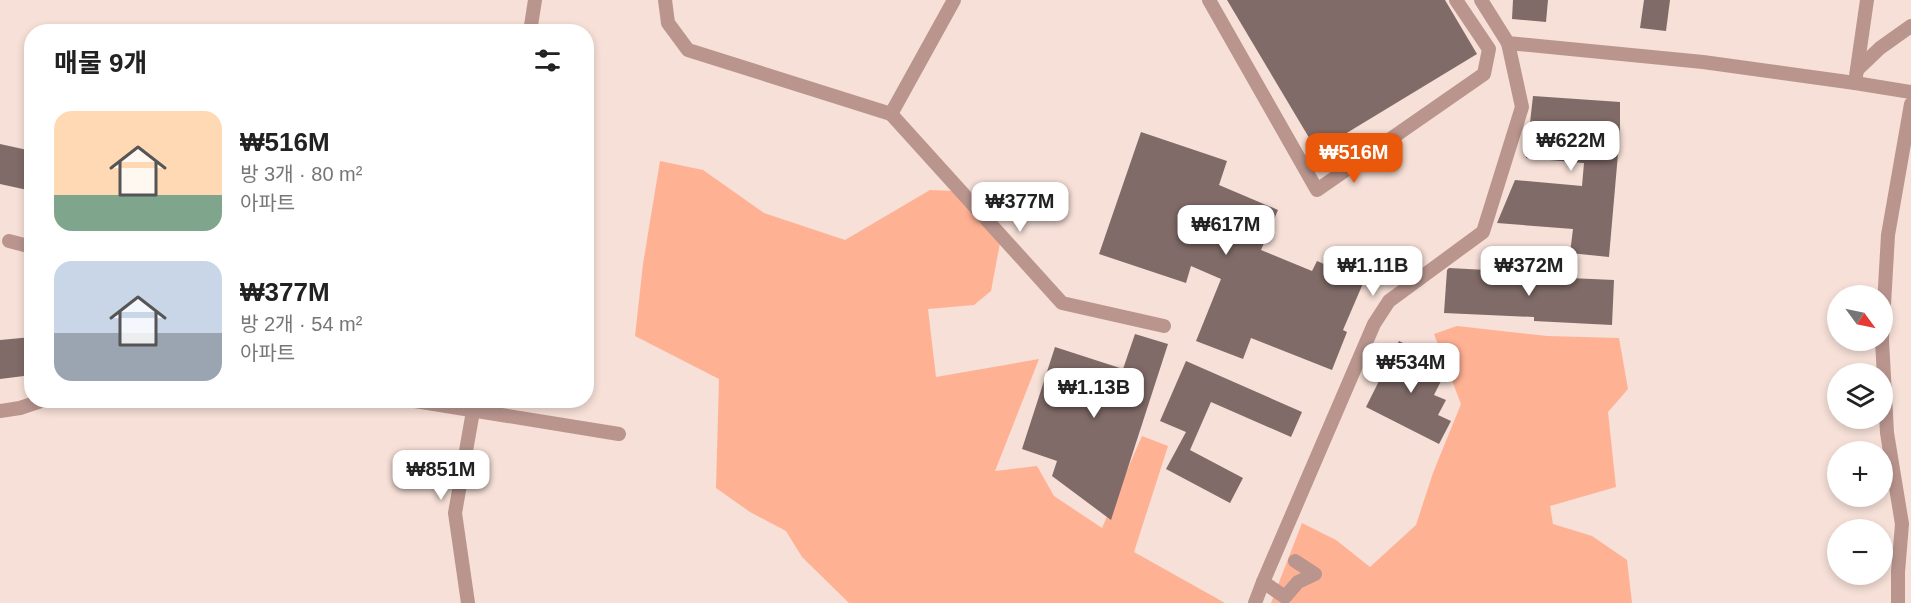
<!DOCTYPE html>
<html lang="ko">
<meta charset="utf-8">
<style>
:root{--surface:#fff;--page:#f6f6f6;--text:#222;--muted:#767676;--accent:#ea580c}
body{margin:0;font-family:Arial,"Noto Sans KR",sans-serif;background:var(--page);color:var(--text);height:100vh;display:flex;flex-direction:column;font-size:22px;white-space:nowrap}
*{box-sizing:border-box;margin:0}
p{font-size:20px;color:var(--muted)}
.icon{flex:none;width:33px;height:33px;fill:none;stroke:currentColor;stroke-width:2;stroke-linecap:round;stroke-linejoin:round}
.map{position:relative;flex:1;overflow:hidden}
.side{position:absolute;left:24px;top:24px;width:570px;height:384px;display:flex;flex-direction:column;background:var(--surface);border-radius:24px;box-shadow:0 3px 9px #0003}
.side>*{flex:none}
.needle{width:39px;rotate:123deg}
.controls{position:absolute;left:1827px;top:285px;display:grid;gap:12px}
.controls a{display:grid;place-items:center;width:66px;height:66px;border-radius:50%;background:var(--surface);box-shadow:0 3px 9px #0003;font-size:30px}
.price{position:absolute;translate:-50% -51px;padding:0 14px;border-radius:12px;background:#fff;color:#222;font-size:20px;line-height:39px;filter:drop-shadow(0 2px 3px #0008)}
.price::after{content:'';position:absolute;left:50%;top:36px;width:18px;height:14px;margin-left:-9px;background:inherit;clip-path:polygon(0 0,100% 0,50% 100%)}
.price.active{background:var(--accent);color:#fff}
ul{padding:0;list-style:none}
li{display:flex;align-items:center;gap:18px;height:150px;padding:0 30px}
li span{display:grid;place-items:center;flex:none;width:168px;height:120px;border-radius:18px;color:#555}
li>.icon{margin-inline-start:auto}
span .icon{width:72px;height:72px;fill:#fffc;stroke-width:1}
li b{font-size:26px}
h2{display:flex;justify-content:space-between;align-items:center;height:72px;padding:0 30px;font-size:26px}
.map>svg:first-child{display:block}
</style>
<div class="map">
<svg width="1911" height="603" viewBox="0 0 1911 603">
<rect width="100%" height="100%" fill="#f6e0d7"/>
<!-- green -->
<g fill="#ffb194">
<polygon points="660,161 703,170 764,213 845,240 930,190 955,191 1000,243 991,291 974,305 928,309 936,377 1039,359 995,471 1037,466 1054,496 1102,528 1142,436 1168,446 1134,552 1225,603 849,603 802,557 786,531 750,512 716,488 719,379 635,336 643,264"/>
<polygon points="1457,326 1547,336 1619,338 1628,389 1608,412 1616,487 1550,506 1553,524 1592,536 1627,560 1632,603 1271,603 1302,523 1336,540 1370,567 1416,525 1433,473 1461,404 1434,334"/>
</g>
<!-- building -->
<g fill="#806b68">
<polygon points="1227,0 1445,0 1477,54 1317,151"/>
<polygon points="1513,0 1548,0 1546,22 1512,19"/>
<polygon points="1644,0 1670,0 1666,31 1640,28"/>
<polygon points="1533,96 1620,102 1620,131 1609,257 1570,253 1573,229 1497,223 1515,180 1582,186 1584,163 1526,158"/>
<polygon points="1141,132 1227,161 1219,185 1278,210 1261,250 1312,271 1317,261 1364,281 1343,330 1347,332 1332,370 1251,338 1243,359 1196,341 1221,279 1191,266 1186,283 1099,254"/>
<polygon points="0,144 32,151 32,191 0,184"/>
<polygon points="1449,268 1524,272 1524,276 1614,280 1612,325 1534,321 1534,317 1444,313 1447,270"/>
<polygon points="1135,334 1168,344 1111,520 1052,476 1057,461 1022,449 1055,347 1123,369"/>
<polygon points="32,337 32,375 0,379 0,340"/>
<polygon points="1399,341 1437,360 1431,371 1443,377 1434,395 1446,400 1438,415 1451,421 1439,444 1366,407"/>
<polygon points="1186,361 1302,412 1291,437 1211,402 1190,450 1243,478 1230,503 1166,469 1186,432 1160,421"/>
</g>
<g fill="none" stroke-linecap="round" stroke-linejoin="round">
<!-- minor -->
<g stroke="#b9958e" stroke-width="14">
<polyline points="665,0 668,23 688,50 891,114 954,0"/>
<polyline points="1209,0 1317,190 1484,74 1489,49 1456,0"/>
<polyline points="1481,0 1508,43 1703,62 1855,83 1867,0"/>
<polyline points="530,32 535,0"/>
<polyline points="1858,69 1880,48 1911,26"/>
<polyline points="1855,83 1911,92"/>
<polyline points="891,114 1062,303 1164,326"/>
<polyline points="9,241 32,247"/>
<polyline points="1882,339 1888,235 1911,104"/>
<polyline points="1882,340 1887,433 1902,524 1898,572 1898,603"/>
<polyline points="409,400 619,434"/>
<polyline points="0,411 20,408 44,400"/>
<polyline points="1263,582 1374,324 1389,301 1483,232 1522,107 1508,43"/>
<polyline points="468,603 455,513 475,400"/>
<polyline points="1255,603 1263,582 1285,597 1298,582 1315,574 1295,561"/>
</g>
</g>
</svg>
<div class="controls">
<a><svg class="needle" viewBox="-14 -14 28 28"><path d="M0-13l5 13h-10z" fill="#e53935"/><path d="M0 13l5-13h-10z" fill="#767676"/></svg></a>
<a><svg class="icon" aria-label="layers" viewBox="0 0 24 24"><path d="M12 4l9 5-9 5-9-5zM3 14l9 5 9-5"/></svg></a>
<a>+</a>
<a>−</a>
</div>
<b class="price" style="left:1571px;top:172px">₩622M</b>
<b class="price active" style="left:1354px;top:184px">₩516M</b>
<b class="price" style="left:1020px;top:233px">₩377M</b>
<b class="price" style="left:1226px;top:256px">₩617M</b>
<b class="price" style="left:1373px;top:297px">₩1.11B</b>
<b class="price" style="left:1529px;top:297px">₩372M</b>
<b class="price" style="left:1411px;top:394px">₩534M</b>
<b class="price" style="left:1094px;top:419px">₩1.13B</b>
<b class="price" style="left:441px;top:501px">₩851M</b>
<section class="side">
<h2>매물 9개<svg class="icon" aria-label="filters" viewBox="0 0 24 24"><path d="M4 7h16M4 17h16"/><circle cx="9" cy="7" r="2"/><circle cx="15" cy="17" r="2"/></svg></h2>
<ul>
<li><span style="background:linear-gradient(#ffd9b3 70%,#7fa58c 0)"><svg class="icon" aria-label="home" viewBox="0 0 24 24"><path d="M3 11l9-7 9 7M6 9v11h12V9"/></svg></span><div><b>₩516M</b><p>방 3개 · 80 m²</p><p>아파트</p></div></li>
<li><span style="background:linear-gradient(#c9d6e8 60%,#9aa5b1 0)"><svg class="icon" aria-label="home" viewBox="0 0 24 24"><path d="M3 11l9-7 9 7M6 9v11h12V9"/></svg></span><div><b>₩377M</b><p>방 2개 · 54 m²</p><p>아파트</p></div></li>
</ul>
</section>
</div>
